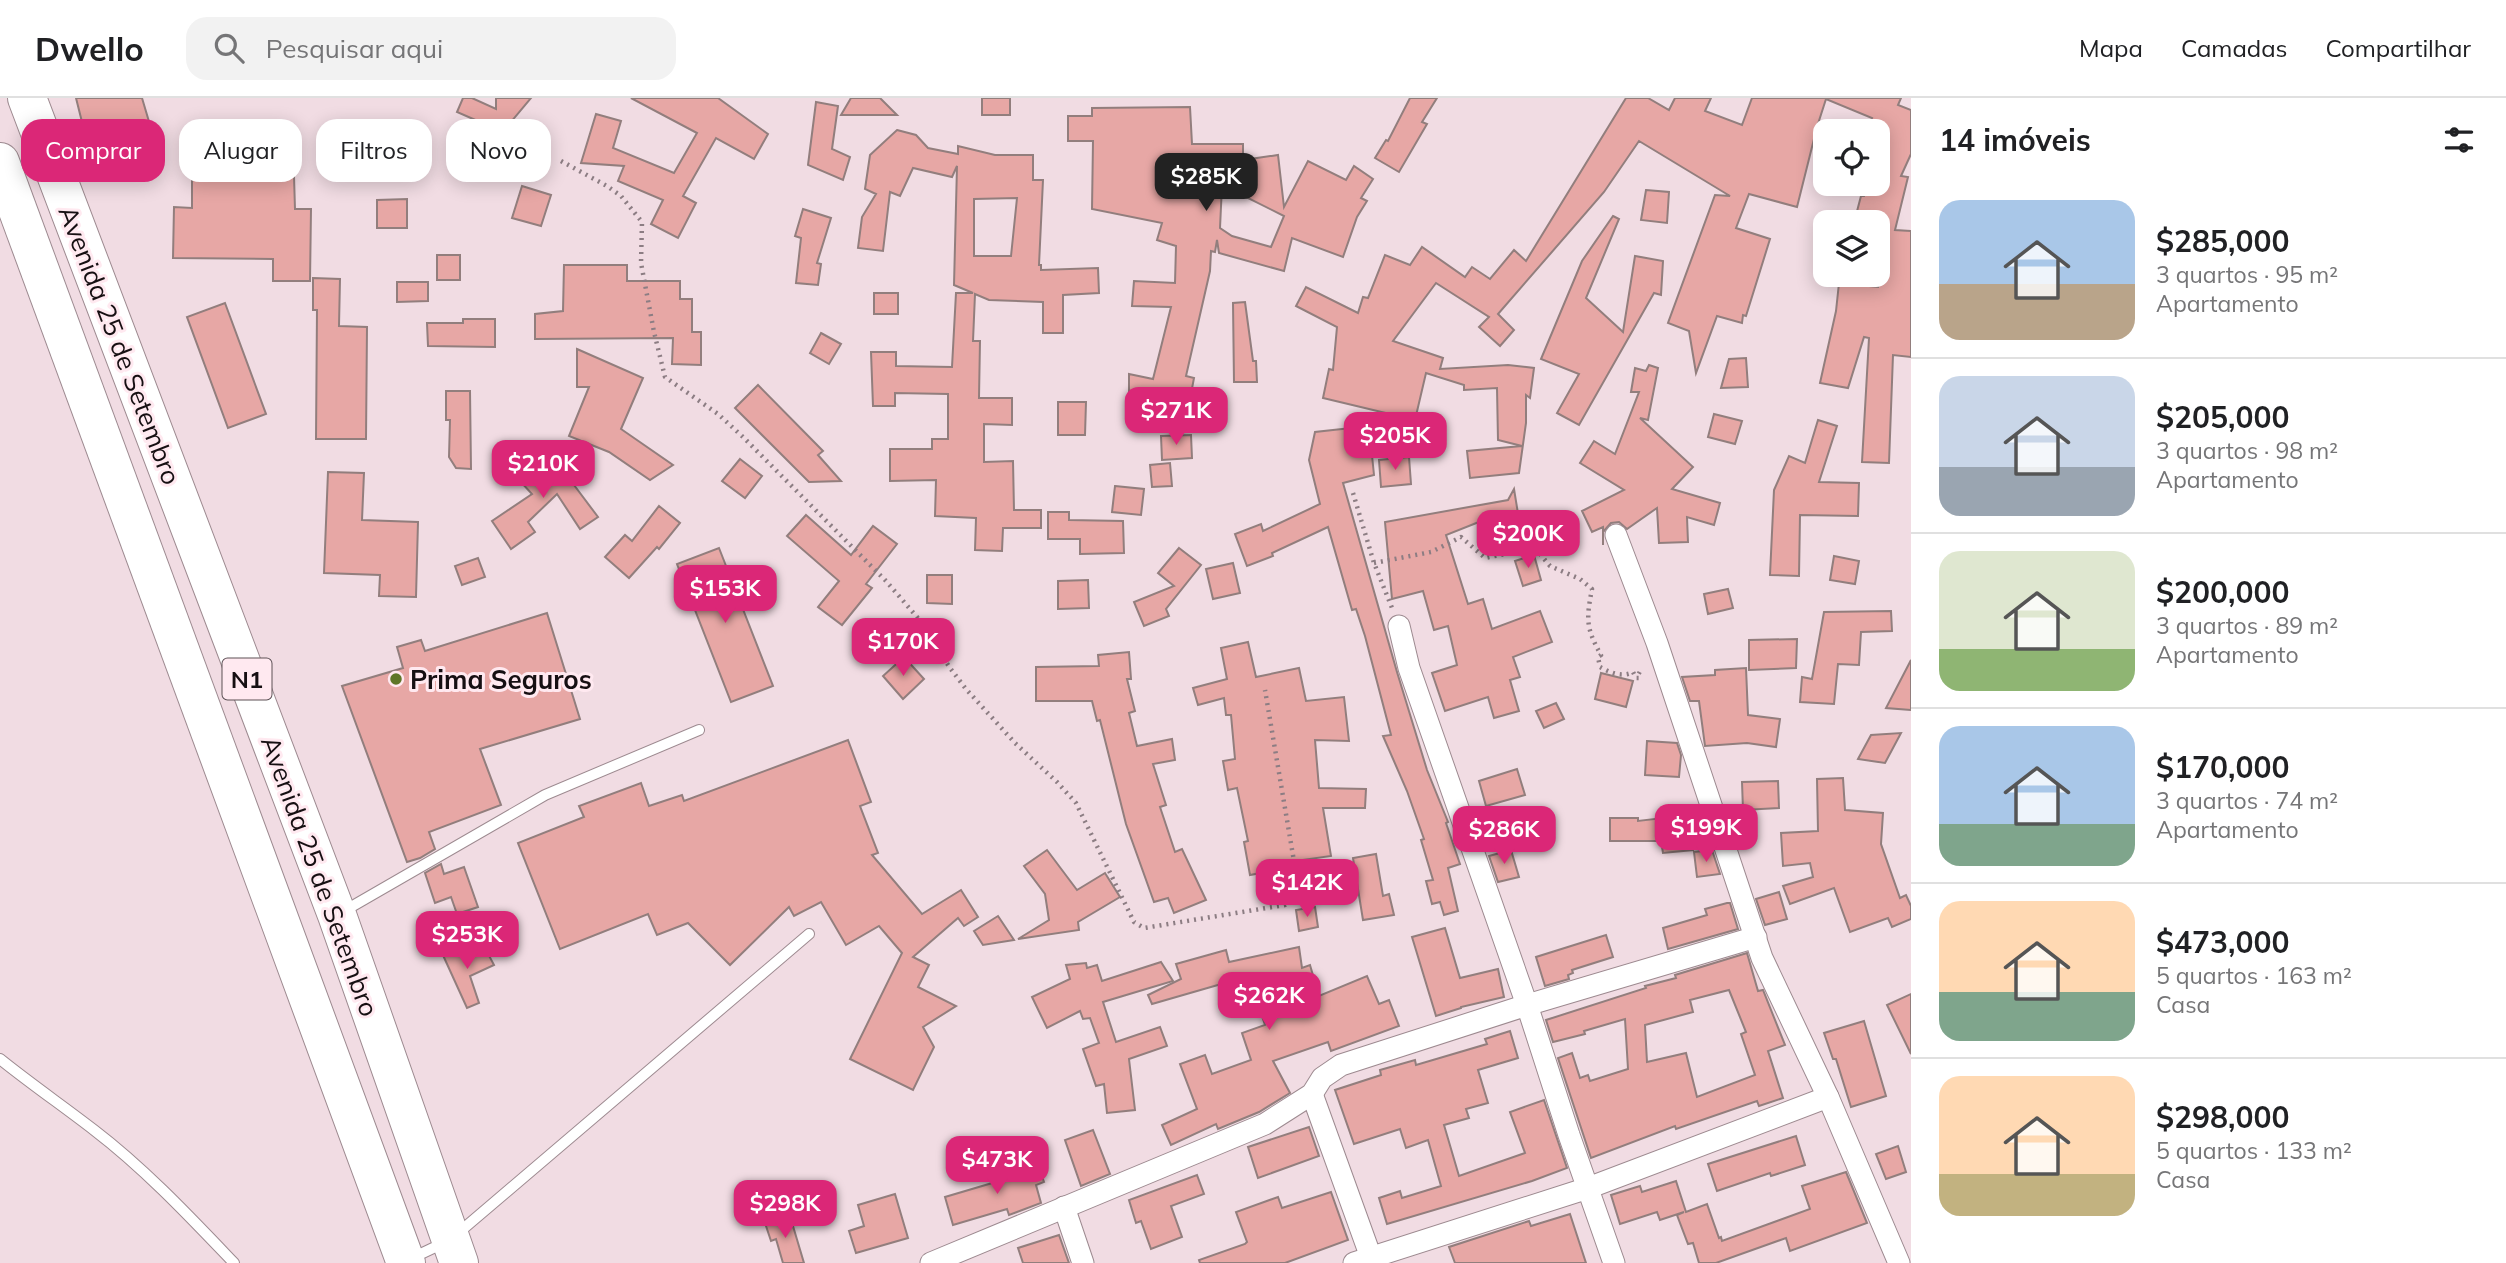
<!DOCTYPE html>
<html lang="pt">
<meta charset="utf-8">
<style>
:root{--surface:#fff;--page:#f2f2f2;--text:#202124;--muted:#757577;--line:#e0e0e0;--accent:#db2777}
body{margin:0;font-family:Mulish,sans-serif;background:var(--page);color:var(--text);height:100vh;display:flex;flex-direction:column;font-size:26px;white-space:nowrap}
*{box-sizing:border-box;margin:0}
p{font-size:23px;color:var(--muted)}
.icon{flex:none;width:38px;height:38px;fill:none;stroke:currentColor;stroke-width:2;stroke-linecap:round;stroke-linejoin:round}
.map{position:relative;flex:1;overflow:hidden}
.side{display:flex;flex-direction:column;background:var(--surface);width:595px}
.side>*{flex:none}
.top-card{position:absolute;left:21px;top:21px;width:665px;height:63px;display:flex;gap:14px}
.controls{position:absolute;left:1813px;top:21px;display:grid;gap:14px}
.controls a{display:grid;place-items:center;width:77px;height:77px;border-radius:14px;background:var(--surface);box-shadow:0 4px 18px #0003;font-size:35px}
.price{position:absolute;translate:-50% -60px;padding:0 16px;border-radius:14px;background:var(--accent);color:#fff;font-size:23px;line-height:46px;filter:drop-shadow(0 2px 4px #0008)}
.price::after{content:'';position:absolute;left:50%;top:42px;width:21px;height:16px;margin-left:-10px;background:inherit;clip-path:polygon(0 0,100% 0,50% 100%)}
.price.current{background:#222;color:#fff}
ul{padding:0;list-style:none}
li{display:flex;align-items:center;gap:21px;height:175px;padding:0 28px}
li+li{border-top:2px solid var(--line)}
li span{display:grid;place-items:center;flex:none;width:196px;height:140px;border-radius:21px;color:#555}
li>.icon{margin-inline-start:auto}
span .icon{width:84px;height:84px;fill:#fffc;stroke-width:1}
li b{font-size:30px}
h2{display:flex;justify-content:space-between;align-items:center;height:84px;padding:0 28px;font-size:30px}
.pill{padding:0 24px;border-radius:21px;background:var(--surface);box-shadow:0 4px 18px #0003;font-size:24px;line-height:63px}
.pill.current{background:var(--accent);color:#fff}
header{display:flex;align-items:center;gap:42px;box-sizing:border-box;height:98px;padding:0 35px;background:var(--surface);border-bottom:2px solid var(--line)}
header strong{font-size:33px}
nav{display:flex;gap:38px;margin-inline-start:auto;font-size:24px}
.search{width:490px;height:63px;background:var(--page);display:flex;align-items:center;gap:18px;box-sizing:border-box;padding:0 24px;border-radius:21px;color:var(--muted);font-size:26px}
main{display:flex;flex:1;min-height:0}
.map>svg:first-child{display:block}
</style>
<header>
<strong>Dwello</strong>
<div class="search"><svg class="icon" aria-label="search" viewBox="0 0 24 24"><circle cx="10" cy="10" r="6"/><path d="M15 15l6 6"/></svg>Pesquisar aqui</div>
<nav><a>Mapa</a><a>Camadas</a><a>Compartilhar</a></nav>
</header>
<main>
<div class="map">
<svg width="1911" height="1165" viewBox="0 0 1911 1165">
<rect width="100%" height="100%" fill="#f1dce3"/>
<!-- building -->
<g fill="#e7a7a5" stroke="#927e7d" stroke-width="2" fill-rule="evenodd">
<polygon points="76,0 142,0 150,27 87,44"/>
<polygon points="463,0 472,0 496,11 496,0 531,0 495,43 496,31 457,14"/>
<polygon points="631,0 718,0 768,36 754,61 716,40 683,98 696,105 678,140 651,126 663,102 618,83 624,68 581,65 596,16 621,23 613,50 674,75 697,35"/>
<polygon points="851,0 880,0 897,17 841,17"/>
<rect x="982" y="0" width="28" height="17"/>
<polygon points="1410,0 1437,0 1422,24 1427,26 1399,74 1375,60 1386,42 1388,43"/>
<polygon points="1626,0 1648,0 1669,12 1675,0 1711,0 1705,13 1742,27 1752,0 1901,0 1898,7 1911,12 1911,56 1901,78 1908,79 1895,132 1911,133 1911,259 1893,257 1889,365 1862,364 1869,240 1864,239 1848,290 1820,285 1836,213 1839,185 1878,189 1878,124 1855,121 1861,98 1864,98 1867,86 1878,86 1878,33 1866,33 1872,20 1826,1 1817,29 1797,109 1749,96 1736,130 1770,141 1746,218 1743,217 1742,225 1717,218 1696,275 1689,233 1668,225 1715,97 1730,98 1639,43 1604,94 1498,216 1514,232 1500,248 1479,229 1489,219 1436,185 1393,243 1443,260 1440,271 1508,267 1534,270 1530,300 1526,297 1526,325 1519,375 1470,380 1467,353 1522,348 1498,342 1497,290 1464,292 1464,287 1426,275 1415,322 1323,300 1329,271 1333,272 1337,229 1296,208 1306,189 1358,215 1363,199 1368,200 1385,157 1410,167 1422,149 1465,179 1472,169 1490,181 1514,152 1526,163"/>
<polygon points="816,4 838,8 832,51 850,59 843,82 808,67"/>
<path d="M1190,9L1192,46H1243V62L1278,57L1284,109L1308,63L1346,82L1354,68L1373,81L1361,100L1367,103L1357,119L1343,159L1292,140L1284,173L1219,155L1217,142L1215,154L1211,153L1210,173L1186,278L1194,280L1190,301L1153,292L1151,299L1129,294V276L1153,281L1171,209L1132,208L1134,183L1175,185L1176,148L1157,142L1162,125L1092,111L1093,43H1068V18H1092V10ZM1222,87L1284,118L1271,149L1232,138L1220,130Z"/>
<polygon points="238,26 241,79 294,78 295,111 311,111 310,183 273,183 273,161 173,160 174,109 192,110 192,59 201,59 200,28"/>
<path d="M897,32L916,37L928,50L958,56V48L995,57H1033V82H1043L1039,167H1041V172L1098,170L1099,195L1063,197V235H1043V204L989,202L975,196L973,243H980L979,300H1012V327L984,326V364L1013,363L1014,412H1041V430H1003L1002,453L975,452L976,420L935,418L936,382L890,383V351H932V341H948V296L895,295V308H873L871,254H896V268L952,269L956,195H973L954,187L957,68L952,79L913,70L900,98L890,94L883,153L858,150L862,119L876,96L865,91L870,57ZM1017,100L1011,158H974V101Z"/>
<polygon points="366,36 393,43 385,74 358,68"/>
<polygon points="522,88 551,97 541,128 512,120"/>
<polygon points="1646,92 1669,94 1667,125 1641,122"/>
<polygon points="407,101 407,130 377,130 377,102"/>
<polygon points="803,111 831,120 817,165 821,166 818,187 796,185 801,140 795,138"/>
<polygon points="1613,118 1619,121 1586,200 1623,234 1635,158 1663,163 1661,197 1654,195 1579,327 1557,315 1579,276 1541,261 1582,163"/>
<rect x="437" y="157" width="23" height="25"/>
<polygon points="564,167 627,167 627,183 680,183 680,201 692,201 692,234 701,234 701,267 672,266 673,240 535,241 535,216 563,213"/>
<polygon points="313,180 340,181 339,228 367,229 366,341 316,341 317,212 313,212"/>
<polygon points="397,184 428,184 428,203 397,204"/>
<rect x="874" y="195" width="24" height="21"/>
<polygon points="1245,204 1253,263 1256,263 1257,284 1234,284 1233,205"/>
<polygon points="225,205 266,316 228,330 187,219"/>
<polygon points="463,221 495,221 495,249 428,248 427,225 463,225"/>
<polygon points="821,235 841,246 829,266 810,255"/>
<polygon points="577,251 643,280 621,331 673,367 650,382 609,354 569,338 589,289 577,289"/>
<polygon points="1746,260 1748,289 1721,290 1729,261"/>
<polygon points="1649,267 1658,270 1648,322 1640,320 1693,369 1672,391 1720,405 1714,427 1687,419 1688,444 1659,445 1657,410 1627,431 1619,424 1611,425 1603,434 1603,447 1603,429 1592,434 1582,413 1624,392 1580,365 1594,343 1615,356 1639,294 1631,294 1635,270 1646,273"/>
<polygon points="758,287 823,353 818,357 841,383 809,384 735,310"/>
<polygon points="446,293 470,293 471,371 456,370 449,359 450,322 446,322"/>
<polygon points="1058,304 1086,304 1085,337 1058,337"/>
<polygon points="1714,316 1742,323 1735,346 1708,339"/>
<polygon points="1818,322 1837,328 1819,384 1859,385 1858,418 1800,417 1799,478 1770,477 1774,392 1789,358 1805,365"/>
<polygon points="1369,328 1374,377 1343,385 1397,574 1427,672 1448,724 1446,725 1460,766 1448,770 1458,813 1444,817 1440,804 1432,806 1426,783 1433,782 1421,742 1424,741 1407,693 1383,638 1391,637 1365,538 1356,511 1352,512 1328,429 1272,455 1273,458 1247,468 1235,436 1261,426 1263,433 1320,406 1309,362 1315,334"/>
<polygon points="1191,337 1192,360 1162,362 1161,338"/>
<polygon points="537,347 563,375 568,372 575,380 571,383 598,419 580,431 557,396 528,424 535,434 511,451 492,423 532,396 520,383 537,366 529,354"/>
<polygon points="1409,359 1411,386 1381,389 1379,362"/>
<polygon points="740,361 762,378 745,400 722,383"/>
<polygon points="1170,365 1172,388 1152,389 1150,367"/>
<polygon points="328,374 364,375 362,422 418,424 416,499 379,498 380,477 324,475"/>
<polygon points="1115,388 1144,391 1141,417 1112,414"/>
<polygon points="1514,391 1522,440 1493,445 1489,420 1446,437 1468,506 1483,501 1492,531 1540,513 1552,544 1513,559 1520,579 1510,582 1519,613 1494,620 1488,599 1445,613 1432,575 1457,567 1448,528 1434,532 1423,493 1392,501 1385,424 1508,402"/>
<polygon points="659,408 680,425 659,451 657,449 629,480 605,459 625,437 632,443"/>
<polygon points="1048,414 1069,414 1069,422 1123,423 1124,455 1080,456 1080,441 1048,441"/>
<polygon points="806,417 851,457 873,428 897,446 866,486 872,490 842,527 818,509 839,483 787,438"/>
<polygon points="719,450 773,588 731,604 677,466"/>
<polygon points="1179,450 1201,467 1166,511 1169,518 1144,528 1134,504 1174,488 1158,475"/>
<polygon points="1534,457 1541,482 1523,488 1515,463"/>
<polygon points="1834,458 1859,463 1855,486 1830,482"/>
<polygon points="478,460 485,479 462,487 455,468"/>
<polygon points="1233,465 1240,495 1213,501 1206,471"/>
<polygon points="927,477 952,477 952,506 927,505"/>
<polygon points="1088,482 1089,510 1058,511 1058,483"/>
<polygon points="1728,491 1733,510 1708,516 1704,496"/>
<polygon points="1891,513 1892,533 1861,534 1859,567 1838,566 1834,606 1800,604 1802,579 1812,581 1824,514"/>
<polygon points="547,515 580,621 480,651 501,707 429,734 435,751 420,760 407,764 342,588 403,570 397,549 421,542 425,553"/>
<polygon points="1797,541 1796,570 1749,572 1749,542"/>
<polygon points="1248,544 1256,579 1299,570 1306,603 1344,599 1349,643 1315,642 1319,690 1366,691 1365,710 1323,710 1331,758 1281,765 1282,771 1250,777 1244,744 1248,743 1237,690 1228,692 1223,663 1235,661 1231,617 1226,617 1224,600 1198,607 1193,590 1227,581 1221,550"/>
<polygon points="1129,554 1131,581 1127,581 1135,613 1129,615 1137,648 1172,641 1175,662 1153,666 1166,707 1160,709 1175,754 1182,751 1206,802 1174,815 1168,800 1154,804 1126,726 1100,622 1097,623 1092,603 1036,603 1036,569 1099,568 1098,557"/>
<polygon points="904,559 924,581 903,601 883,578"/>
<polygon points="1911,562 1911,612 1886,610"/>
<polygon points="1746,570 1748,617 1780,621 1776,649 1747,645 1705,648 1699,603 1690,603 1682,579 1715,577 1715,572"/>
<polygon points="1601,575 1633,583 1626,609 1595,601"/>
<polygon points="1556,605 1564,621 1544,630 1536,613"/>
<polygon points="1901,635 1885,665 1858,661 1871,637"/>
<polygon points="848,642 871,704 860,708 878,755 872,757 922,816 961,792 978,819 964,828 958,820 913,859 929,867 918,889 956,908 923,929 934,949 913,992 850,961 902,855 879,828 846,847 821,804 794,818 789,809 730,867 688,825 657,837 648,816 560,851 518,745 584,719 579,708 641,685 649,708 682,697 684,703"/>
<polygon points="1647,643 1677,645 1681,657 1679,679 1645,677"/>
<polygon points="1517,671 1525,697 1486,708 1479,683"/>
<polygon points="1843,680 1845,712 1883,715 1881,746 1900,800 1906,797 1911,808 1911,821 1892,829 1888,820 1850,834 1834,790 1790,806 1783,788 1813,779 1810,765 1783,768 1781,735 1818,733 1817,681"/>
<polygon points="1778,683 1779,710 1743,712 1742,684"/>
<polygon points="1689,717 1693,752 1663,755 1661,743 1610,743 1610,720 1638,720 1638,723"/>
<polygon points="1047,752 1077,792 1105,775 1120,799 1078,824 1079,832 1018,841 1049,822 1045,796 1024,768"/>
<polygon points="1511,752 1519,779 1498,784 1489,758"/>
<polygon points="1712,752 1720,776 1697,779 1694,754"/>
<polygon points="1376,756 1383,798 1389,796 1394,817 1363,822 1353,760"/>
<polygon points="441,766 444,776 464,769 478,809 457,816 451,799 435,805 425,775"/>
<polygon points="1779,794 1787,821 1765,827 1756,801"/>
<polygon points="1727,805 1730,805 1738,831 1668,851 1663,830 1707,817 1705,811"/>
<polygon points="1315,809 1318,829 1299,833 1296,812"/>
<polygon points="998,818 1014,842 983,847 974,833"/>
<polygon points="1445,830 1460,880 1498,871 1504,899 1461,909 1461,910 1436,918 1412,839"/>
<polygon points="1606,837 1613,859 1572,872 1573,875 1568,877 1569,881 1545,888 1536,859"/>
<polygon points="460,849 463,860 485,850 494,867 470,878 479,905 467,910 442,855"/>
<polygon points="1299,849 1302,870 1310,867 1319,898 1367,878 1379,906 1389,902 1399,928 1331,953 1328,944 1273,963 1290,995 1259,1014 1218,1031 1216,1026 1171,1047 1162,1027 1197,1011 1180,966 1205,957 1212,976 1251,962 1242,935 1265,927 1249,878 1152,906 1148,897 1181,881 1176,866 1226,852 1229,864"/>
<path d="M1747,855L1758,893L1763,892L1785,947L1768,953L1783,1000L1759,1008L1757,1003L1676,1031L1675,1028L1591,1060L1558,960L1572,955L1580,980L1588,977L1590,983L1628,971L1625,921L1584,933L1585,936L1553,944L1546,922L1646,890L1645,888L1676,880L1675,877ZM1729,892L1746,934L1741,936L1755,977L1697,999L1686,955L1647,964L1645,927L1693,914L1690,902Z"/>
<polygon points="1161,864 1173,883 1103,904 1116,944 1160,929 1167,948 1129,961 1135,1012 1107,1015 1104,986 1096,988 1083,951 1099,945 1090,920 1083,921 1080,913 1047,930 1032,899 1070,881 1066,867 1086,865 1087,870 1097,867 1102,883"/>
<polygon points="1911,896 1911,956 1887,907"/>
<polygon points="1864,923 1886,998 1851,1009 1836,961 1833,961 1824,935"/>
<polygon points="1510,933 1518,960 1478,972 1488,1005 1466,1011 1469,1020 1444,1027 1459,1078 1525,1055 1510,1014 1544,1002 1567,1070 1532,1083 1387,1126 1379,1100 1400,1093 1402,1100 1441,1088 1428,1042 1406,1050 1400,1031 1354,1046 1335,992 1381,977 1380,972 1415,962 1416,967 1487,946 1485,941"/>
<polygon points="1309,1029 1319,1058 1258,1080 1248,1049"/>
<polygon points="1093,1032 1110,1076 1081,1088 1065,1042"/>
<polygon points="1796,1038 1805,1067 1771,1078 1770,1075 1717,1093 1708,1066"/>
<polygon points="1898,1048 1906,1074 1886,1081 1876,1056"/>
<polygon points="1038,1067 1044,1084 1036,1087 1041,1105 1009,1117 1007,1111 953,1127 945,1099 999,1083 998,1079"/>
<polygon points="1846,1074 1867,1125 1790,1153 1786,1140 1716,1165 1699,1165 1693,1145 1688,1146 1677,1117 1684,1114 1660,1122 1657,1114 1620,1126 1611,1097 1640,1088 1642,1094 1676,1083 1686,1114 1707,1106 1719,1140 1721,1139 1722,1143 1810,1111 1802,1088"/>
<polygon points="1197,1077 1204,1096 1171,1108 1182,1139 1151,1151 1141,1123 1136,1125 1129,1102"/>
<polygon points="1331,1094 1348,1142 1285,1165 1200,1165 1199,1162 1245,1146 1247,1144 1236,1114 1278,1099 1282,1110"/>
<polygon points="895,1096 908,1140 856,1155 849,1133 864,1128 858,1107"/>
<polygon points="1570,1116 1586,1165 1455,1165 1449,1149 1529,1123 1531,1128"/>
<polygon points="790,1118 804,1165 783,1165 776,1141 771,1143 765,1125"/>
<polygon points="1059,1137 1069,1165 1023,1165 1018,1150"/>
</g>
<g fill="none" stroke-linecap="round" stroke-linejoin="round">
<defs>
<g id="lane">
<polyline points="344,813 545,697 699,632"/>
<path d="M0,961C31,986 63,1008 94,1032C145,1071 190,1119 234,1165"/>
<polyline points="410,1161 450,1142 809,836"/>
</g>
<g id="street">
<polyline points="1616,437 1657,545 1762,860 1828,999 1899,1165"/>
<polyline points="1399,528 1409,570 1527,907 1569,1037 1614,1165"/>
<polyline points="1312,996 1373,1165"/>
<polyline points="1064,1109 1083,1165"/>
<polyline points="931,1165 1265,1026 1312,996 1322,980 1341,967 1527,907 1756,839"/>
<polyline points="1354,1165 1588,1090 1828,999"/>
</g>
<g id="highway">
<polyline points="27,0 337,817 459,1165"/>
<polyline points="0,64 406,1165"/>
</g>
</defs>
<!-- lane casing -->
<use href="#lane" stroke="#9d8a90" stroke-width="12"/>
<!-- street casing -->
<use href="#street" stroke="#9d8a90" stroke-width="23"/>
<!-- highway casing -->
<use href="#highway" stroke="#9d8a90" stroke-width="40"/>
<!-- path -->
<g stroke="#8c7d83" stroke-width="4.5" stroke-dasharray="2 5" stroke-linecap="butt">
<polyline points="561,63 607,88 621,98 642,124 641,165 654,234 665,279 718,316 743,339 886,483 917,519 950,570 966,591 1015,645 1057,684 1076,705 1134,824 1144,830 1285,807 1297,799 1297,781 1265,592"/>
<polyline points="1353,395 1374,465 1392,510"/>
<path d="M1374,465L1431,454L1461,439L1485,460L1535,450L1550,468L1580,481L1592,491C1586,522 1586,530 1601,557L1598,559L1600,569C1609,574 1622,580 1633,574L1636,580H1639L1638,577L1642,570"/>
</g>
<!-- lane -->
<use href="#lane" stroke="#fff" stroke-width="10"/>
<!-- street -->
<use href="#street" stroke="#fff" stroke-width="21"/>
<!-- highway -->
<use href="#highway" stroke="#fff" stroke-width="38"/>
</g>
<!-- markers -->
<circle fill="#5e7628" stroke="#ffe9f0" stroke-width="2.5" cx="396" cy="581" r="7"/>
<g text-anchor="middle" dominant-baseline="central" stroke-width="6" stroke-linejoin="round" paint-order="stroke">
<!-- shield labels -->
<rect fill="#ffe9f0" stroke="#5c5055" stroke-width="2" x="222.5" y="560.5" width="49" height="41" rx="5"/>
<g font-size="24" font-weight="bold" fill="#160f12">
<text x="247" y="581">N1</text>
</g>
<!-- street labels -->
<g font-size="26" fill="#160f12" stroke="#ffe9f0">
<text transform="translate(120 247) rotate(69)">Avenida 25 de Setembro</text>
<text transform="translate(320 778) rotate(70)">Avenida 25 de Setembro</text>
</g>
<!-- poi labels -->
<g font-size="26" font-weight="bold" fill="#160f12" stroke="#ffe9f0" text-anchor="start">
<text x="410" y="581">Prima Seguros</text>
</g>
</g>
</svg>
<div class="controls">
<a><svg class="icon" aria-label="locate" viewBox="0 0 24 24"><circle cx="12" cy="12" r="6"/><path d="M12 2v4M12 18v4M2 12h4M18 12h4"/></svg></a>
<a><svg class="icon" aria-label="layers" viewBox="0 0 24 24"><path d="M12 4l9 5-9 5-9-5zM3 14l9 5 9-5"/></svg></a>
</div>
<b class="price current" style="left:1206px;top:115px">$285K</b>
<b class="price" style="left:1176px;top:349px">$271K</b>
<b class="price" style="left:1395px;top:374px">$205K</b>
<b class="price" style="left:543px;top:402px">$210K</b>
<b class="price" style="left:1528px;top:472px">$200K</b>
<b class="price" style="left:725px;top:527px">$153K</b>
<b class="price" style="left:903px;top:580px">$170K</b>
<b class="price" style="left:1706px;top:766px">$199K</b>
<b class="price" style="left:1504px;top:768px">$286K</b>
<b class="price" style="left:1307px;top:821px">$142K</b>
<b class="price" style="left:467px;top:873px">$253K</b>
<b class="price" style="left:1269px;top:934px">$262K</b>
<b class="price" style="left:997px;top:1098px">$473K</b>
<b class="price" style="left:785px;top:1142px">$298K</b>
<div class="top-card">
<a class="pill current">Comprar</a>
<a class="pill">Alugar</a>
<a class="pill">Filtros</a>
<a class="pill">Novo</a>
</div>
</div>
<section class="side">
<h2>14 imóveis<svg class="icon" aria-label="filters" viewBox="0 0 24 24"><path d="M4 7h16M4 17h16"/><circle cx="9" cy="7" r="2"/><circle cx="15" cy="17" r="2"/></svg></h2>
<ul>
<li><span style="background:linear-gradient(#a9c7e8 60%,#b9a48a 0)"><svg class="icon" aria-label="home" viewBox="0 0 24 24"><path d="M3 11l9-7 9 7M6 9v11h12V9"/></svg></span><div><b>$285,000</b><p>3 quartos · 95 m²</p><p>Apartamento</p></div></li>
<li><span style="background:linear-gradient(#c9d6e8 65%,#9aa5b1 0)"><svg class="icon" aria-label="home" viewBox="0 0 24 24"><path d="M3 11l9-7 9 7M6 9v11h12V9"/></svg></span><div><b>$205,000</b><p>3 quartos · 98 m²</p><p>Apartamento</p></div></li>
<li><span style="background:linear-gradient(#dfe7d0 70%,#8fb573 0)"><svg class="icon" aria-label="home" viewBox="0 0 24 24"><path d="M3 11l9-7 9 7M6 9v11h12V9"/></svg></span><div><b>$200,000</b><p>3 quartos · 89 m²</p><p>Apartamento</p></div></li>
<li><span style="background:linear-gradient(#a9c7e8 70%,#7fa58c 0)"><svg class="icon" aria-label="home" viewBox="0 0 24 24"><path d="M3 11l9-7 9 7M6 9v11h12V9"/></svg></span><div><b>$170,000</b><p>3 quartos · 74 m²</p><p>Apartamento</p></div></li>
<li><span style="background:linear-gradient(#ffd9b3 65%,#7fa58c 0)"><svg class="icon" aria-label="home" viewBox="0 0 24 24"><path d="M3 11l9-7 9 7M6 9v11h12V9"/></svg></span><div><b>$473,000</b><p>5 quartos · 163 m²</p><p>Casa</p></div></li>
<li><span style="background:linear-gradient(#ffd9b3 70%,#c2b280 0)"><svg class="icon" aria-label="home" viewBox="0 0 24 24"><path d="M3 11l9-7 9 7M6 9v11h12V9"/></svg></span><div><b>$298,000</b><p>5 quartos · 133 m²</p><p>Casa</p></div></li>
</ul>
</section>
</main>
